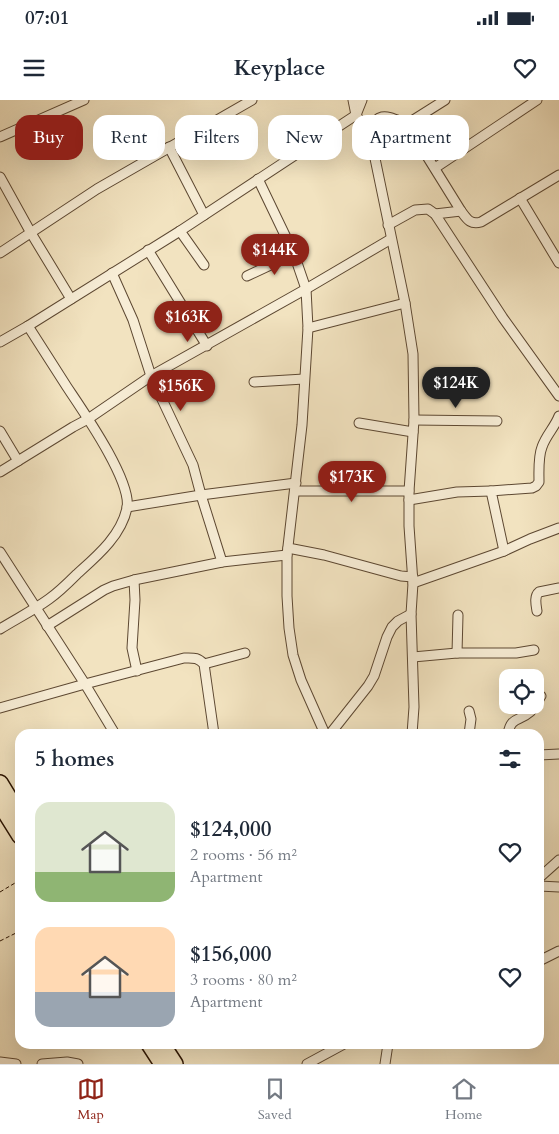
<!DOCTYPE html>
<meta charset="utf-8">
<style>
:root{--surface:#fff;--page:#f6f6f7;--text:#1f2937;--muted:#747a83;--line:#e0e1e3;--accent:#8f2418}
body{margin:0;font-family:Cardo,serif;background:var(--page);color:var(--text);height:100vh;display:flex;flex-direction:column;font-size:19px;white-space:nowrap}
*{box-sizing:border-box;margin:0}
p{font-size:16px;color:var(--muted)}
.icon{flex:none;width:28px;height:28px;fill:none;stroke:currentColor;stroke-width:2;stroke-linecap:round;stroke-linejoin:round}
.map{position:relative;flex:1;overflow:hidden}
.details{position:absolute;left:15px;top:629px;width:529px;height:320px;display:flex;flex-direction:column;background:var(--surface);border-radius:15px;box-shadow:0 5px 20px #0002}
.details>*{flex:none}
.guide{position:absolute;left:15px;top:15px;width:530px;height:45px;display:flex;gap:10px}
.buttons{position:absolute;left:499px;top:569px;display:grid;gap:10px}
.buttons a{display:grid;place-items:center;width:45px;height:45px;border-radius:10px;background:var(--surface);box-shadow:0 5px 20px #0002;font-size:25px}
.price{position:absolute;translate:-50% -42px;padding:0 11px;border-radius:18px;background:var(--accent);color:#fff;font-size:16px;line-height:32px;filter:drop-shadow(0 1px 2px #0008)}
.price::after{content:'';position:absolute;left:50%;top:30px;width:15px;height:11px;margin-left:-8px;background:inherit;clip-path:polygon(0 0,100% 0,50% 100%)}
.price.active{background:#222;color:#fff}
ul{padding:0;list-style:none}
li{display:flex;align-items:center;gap:15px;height:125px;padding:0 20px}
li span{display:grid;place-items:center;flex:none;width:140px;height:100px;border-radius:15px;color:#555}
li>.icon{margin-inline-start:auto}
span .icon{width:60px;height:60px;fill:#fffc;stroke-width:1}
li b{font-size:21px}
h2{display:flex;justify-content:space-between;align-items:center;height:60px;padding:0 20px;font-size:21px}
.tag{padding:0 18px;border-radius:15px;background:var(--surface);box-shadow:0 5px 20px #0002;font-size:18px;line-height:45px}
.tag.active{background:var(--accent);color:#fff}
.status{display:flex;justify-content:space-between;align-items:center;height:35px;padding:0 25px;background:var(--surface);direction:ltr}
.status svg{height:14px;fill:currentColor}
header{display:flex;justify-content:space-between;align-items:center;height:65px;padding:0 20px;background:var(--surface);font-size:22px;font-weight:600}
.tabs{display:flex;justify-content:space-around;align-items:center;height:70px;border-top:1px solid var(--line);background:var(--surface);font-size:14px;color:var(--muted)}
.tabs a{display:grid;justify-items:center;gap:2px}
.tabs .active{color:var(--accent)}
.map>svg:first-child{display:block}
</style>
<div class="status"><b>07:01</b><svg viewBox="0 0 49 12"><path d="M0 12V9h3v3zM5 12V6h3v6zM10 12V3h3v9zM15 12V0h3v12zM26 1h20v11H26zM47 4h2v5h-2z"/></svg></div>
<header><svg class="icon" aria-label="menu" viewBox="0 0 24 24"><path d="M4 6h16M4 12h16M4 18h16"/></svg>Keyplace<svg class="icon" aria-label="heart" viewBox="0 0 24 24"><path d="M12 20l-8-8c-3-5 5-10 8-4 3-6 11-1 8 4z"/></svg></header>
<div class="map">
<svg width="559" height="964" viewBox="0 0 559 964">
<rect width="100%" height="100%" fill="#f2e3c0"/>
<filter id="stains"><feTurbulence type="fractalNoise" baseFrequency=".004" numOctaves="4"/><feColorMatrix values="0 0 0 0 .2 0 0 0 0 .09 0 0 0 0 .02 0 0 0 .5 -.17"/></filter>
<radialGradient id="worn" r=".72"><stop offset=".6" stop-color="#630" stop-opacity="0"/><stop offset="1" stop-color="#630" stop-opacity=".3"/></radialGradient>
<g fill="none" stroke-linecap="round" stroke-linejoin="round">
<defs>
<g id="minor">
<polyline points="353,0 356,15 367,32 372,44 405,203 413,254 414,320 409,391 409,426 413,483 411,514 414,607 412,634"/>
<path d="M407,24L461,111C467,119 470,125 481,122L559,75"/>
<path d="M367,32C380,10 386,16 407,24L445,0"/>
<polyline points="0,37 84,0"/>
<polyline points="169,47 204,115"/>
<polyline points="435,68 537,0"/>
<polyline points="0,77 31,133 71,199"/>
<polyline points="258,79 294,154 306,189 308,228 302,325 287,455 287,496 289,528 293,555 301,580 325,634"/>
<polyline points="520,98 559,163"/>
<polyline points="435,114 461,111"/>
<polyline points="388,125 415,110 428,109 435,114 503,218 559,296"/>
<polyline points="180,131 204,165"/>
<polyline points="148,150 207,246"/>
<polyline points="0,153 97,89 252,0"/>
<polyline points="112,173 133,220 151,276 193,365 201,395 222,462"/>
<polyline points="247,176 294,154"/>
<polyline points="308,228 405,203"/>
<polyline points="0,242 28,226 180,131 356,15 362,0"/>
<polyline points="254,282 304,279"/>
<polyline points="414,320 497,321"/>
<polyline points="359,323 413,332"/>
<polyline points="0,331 18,361"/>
<polyline points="0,372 73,327 88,319 151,276 306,189 391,139"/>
<polyline points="295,391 409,391"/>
<polyline points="409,400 457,392 491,391"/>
<polyline points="127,407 201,395 296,383"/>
<polyline points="288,448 324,455 401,476 413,477"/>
<path d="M504,451L491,391L532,388L536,386L539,382C539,371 538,357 542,347C546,335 555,327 559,316"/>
<polyline points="0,452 85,584 115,634"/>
<polyline points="134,480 135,500 132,548 137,571"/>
<polyline points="413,483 504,451 530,439 559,428"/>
<path d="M537,511C536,505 534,496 539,492L559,488"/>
<polyline points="47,526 104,490 113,486 134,480 222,462 287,455"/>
<path d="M0,529C16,519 34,510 49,499C59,492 68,483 77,474C97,456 121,436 127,408C132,381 83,311 67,287C54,267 41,246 28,226"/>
<polyline points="457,553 458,515"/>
<polyline points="413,557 457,553 516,553 534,550"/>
<polyline points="204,564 245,553"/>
<path d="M0,608L85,584L184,558C194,558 197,557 204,564L214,634"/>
<polyline points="330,634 368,586 374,576 387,537 392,527 398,521 411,514"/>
<polyline points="469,634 471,619 469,611"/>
<path d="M508,634C511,616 519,622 530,612C534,608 538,601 541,596"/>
<polyline points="539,655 559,654"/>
<polyline points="539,778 559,760"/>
<polyline points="539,786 559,787"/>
<polyline points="539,861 559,851"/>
<polyline points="0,962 16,964"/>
<polyline points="42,964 67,962 78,964"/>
<polyline points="307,964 344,944"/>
<polyline points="385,964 388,944"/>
</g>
<g id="primary">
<polyline points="0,683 20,716"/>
<polyline points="0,704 20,736"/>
<polyline points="149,944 162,964"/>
<polyline points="162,944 175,964"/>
</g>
</defs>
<!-- minor casing -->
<use href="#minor" stroke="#5d4832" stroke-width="11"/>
<!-- primary casing -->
<use href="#primary" stroke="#2b1402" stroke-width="18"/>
<!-- path -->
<g stroke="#2b1402" stroke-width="1" stroke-dasharray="4 2.5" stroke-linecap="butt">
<polyline points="0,792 20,780"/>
<polyline points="0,841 20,831"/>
</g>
<!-- minor -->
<use href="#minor" stroke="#f7edd6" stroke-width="9"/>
<!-- primary -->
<use href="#primary" stroke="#f2e3c0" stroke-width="15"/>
</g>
<rect width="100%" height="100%" filter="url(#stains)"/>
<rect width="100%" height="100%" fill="url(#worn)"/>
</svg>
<div class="buttons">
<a><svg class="icon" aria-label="locate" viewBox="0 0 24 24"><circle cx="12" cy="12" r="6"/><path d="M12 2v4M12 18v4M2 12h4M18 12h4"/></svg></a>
</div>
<b class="price" style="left:275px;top:176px">$144K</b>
<b class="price" style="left:188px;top:243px">$163K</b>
<b class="price active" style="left:456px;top:309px">$124K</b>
<b class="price" style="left:181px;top:312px">$156K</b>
<b class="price" style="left:352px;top:403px">$173K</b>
<div class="guide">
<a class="tag active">Buy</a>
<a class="tag">Rent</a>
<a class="tag">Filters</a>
<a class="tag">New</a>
<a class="tag">Apartment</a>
</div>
<section class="details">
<h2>5 homes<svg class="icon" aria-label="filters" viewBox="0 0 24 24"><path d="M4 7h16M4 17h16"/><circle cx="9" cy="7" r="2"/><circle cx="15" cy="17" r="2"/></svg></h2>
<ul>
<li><span style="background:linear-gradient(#dfe7d0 70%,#8fb573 0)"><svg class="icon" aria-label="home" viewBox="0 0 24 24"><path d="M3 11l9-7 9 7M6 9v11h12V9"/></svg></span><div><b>$124,000</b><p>2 rooms · 56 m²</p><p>Apartment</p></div><svg class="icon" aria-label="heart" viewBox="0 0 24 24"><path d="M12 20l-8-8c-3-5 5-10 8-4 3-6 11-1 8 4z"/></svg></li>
<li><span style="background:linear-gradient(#ffd9b3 65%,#9aa5b1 0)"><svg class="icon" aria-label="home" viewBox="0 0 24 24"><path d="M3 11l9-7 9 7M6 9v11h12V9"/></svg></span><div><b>$156,000</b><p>3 rooms · 80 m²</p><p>Apartment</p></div><svg class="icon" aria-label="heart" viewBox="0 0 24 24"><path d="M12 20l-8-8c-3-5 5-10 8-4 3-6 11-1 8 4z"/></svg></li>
</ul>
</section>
</div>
<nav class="tabs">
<a class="active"><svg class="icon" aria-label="map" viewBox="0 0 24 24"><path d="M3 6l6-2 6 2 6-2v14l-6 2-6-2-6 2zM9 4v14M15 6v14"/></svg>Map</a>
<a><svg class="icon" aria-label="saved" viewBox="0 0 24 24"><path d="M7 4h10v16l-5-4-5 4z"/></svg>Saved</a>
<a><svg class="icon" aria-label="home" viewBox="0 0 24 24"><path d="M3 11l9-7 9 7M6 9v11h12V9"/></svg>Home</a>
</nav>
